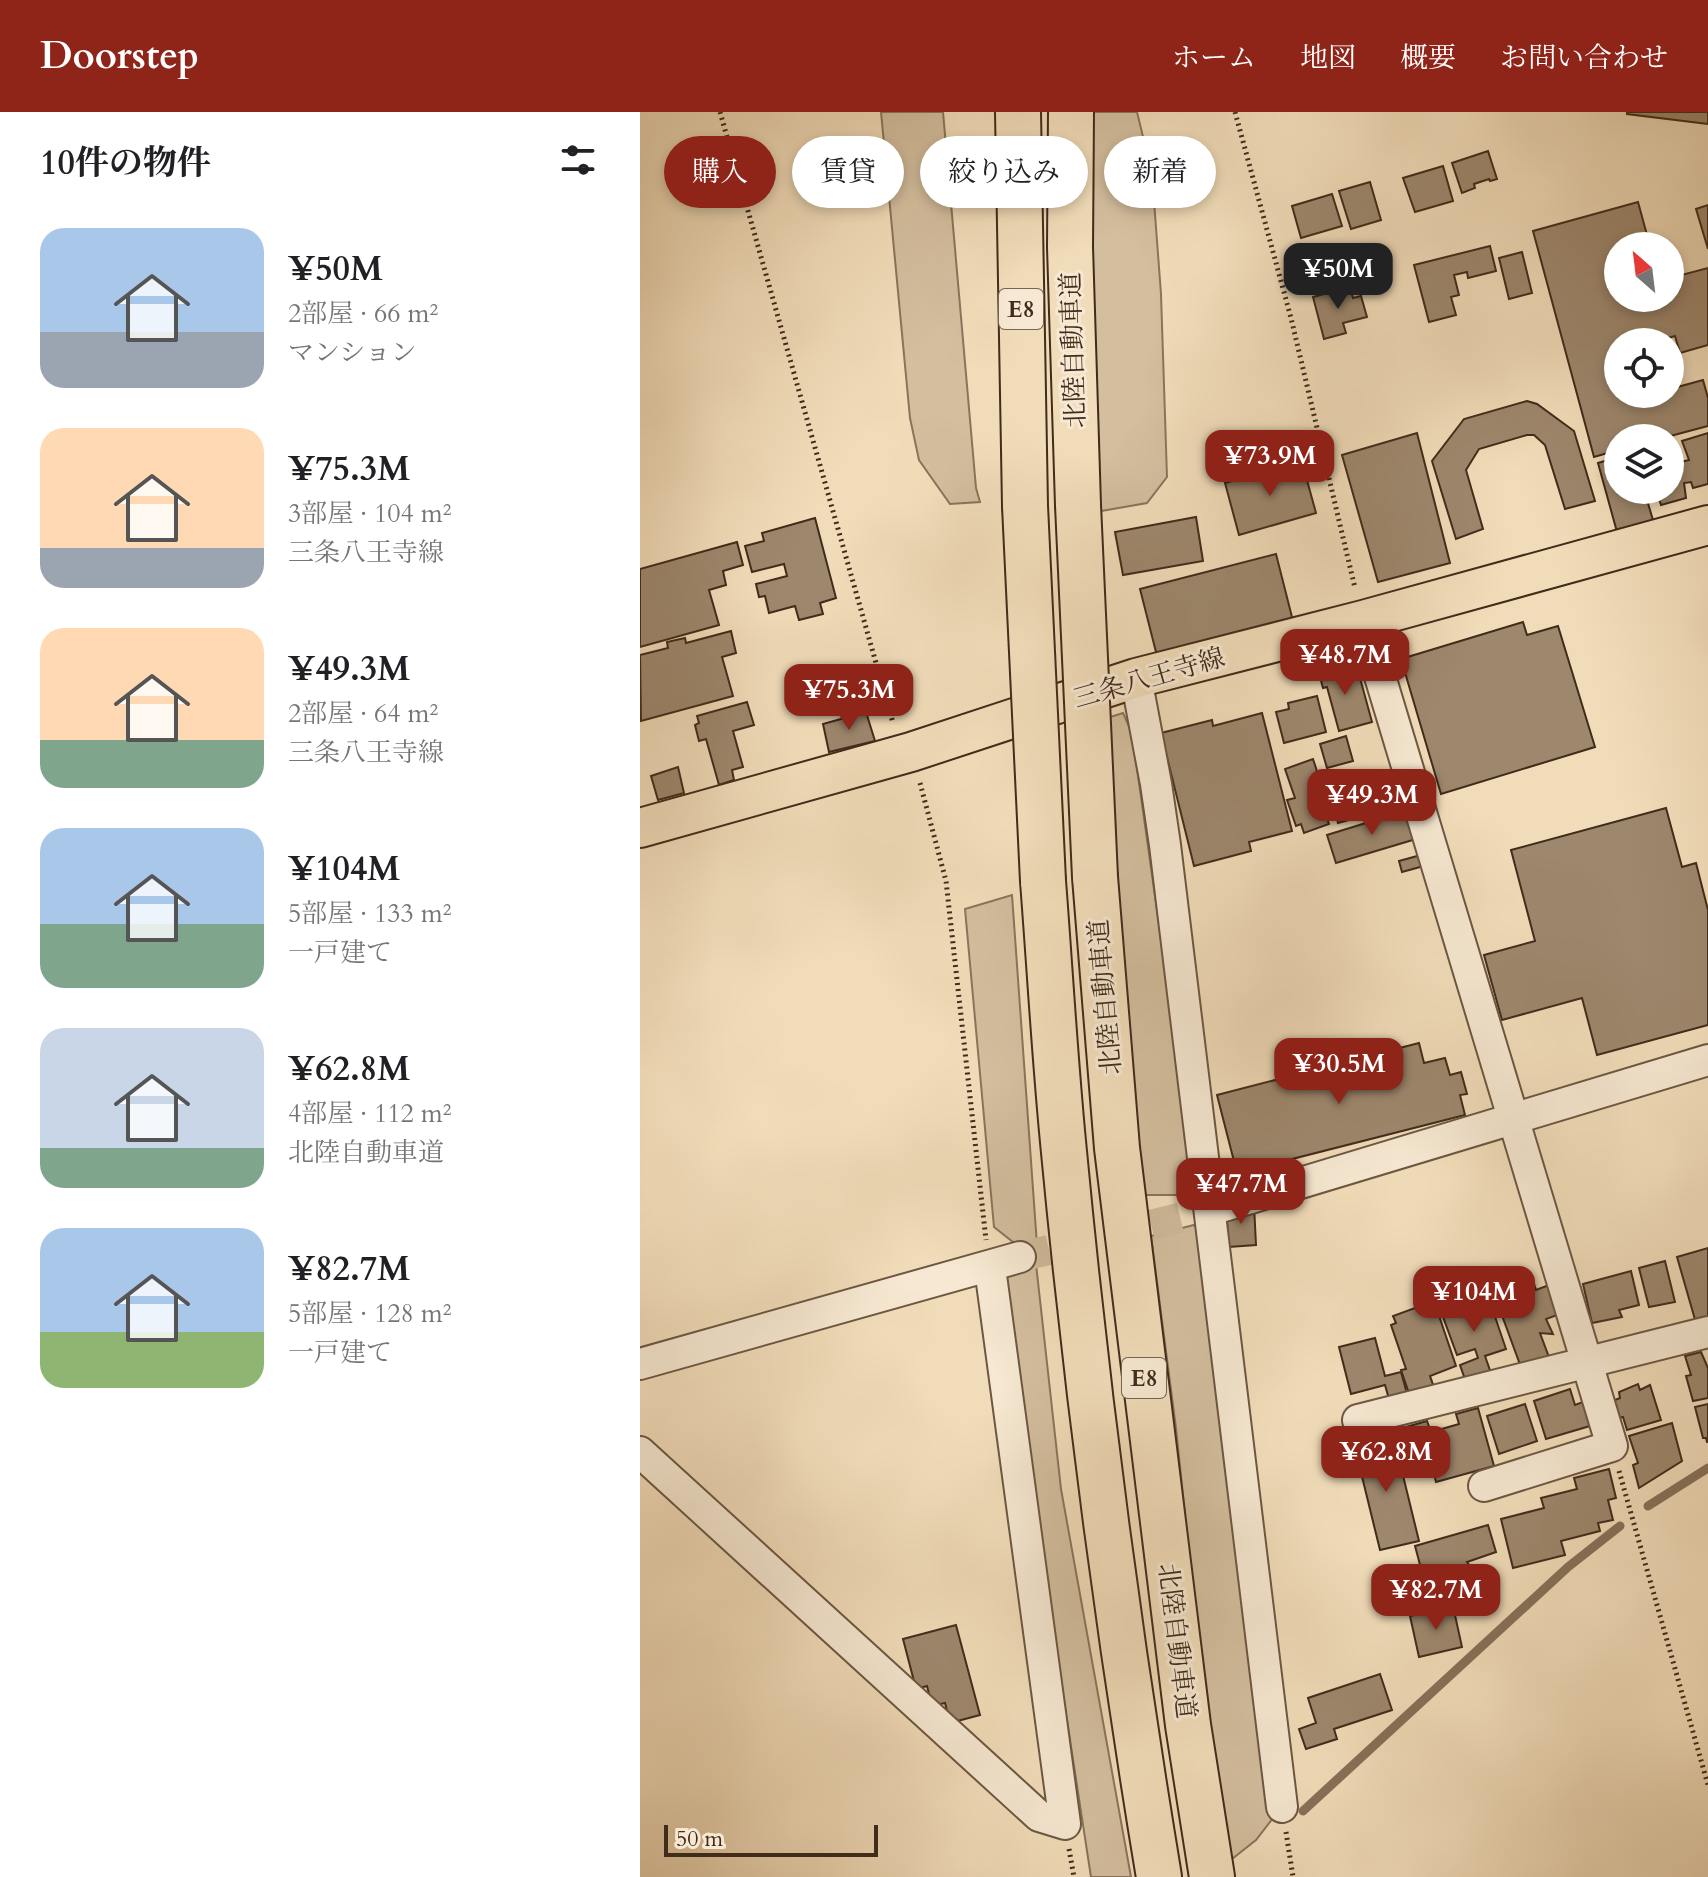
<!DOCTYPE html>
<html lang="ja">
<meta charset="utf-8">
<style>
:root{--surface:#fff;--page:#f2f2f2;--text:#202124;--muted:#757577;--accent:#8f2418}
body{margin:0;font-family:Cardo,"Noto Serif JP",serif;background:var(--page);color:var(--text);height:100vh;display:flex;flex-direction:column;font-size:30px;white-space:nowrap}
*{box-sizing:border-box;margin:0}
p{font-size:26px;color:var(--muted)}
.icon{flex:none;width:44px;height:44px;fill:none;stroke:currentColor;stroke-width:2;stroke-linecap:round;stroke-linejoin:round}
.map{position:relative;flex:1;overflow:hidden}
.panel{display:flex;flex-direction:column;background:var(--surface);width:640px}
.panel>*{flex:none}
.banner{position:absolute;left:24px;top:24px;width:760px;height:72px;display:flex;gap:16px}
.needle{width:52px;rotate:332deg}
.controls{position:absolute;left:964px;top:120px;display:grid;gap:16px}
.controls a{display:grid;place-items:center;width:80px;height:80px;border-radius:50%;background:var(--surface);box-shadow:0 4px 12px #0003;font-size:40px}
.scale{position:absolute;left:24px;bottom:20px;width:214px;box-sizing:border-box;padding-left:8px;border:4px solid #412b1b;border-top:0;font-size:22px;line-height:28px;white-space:nowrap;color:#412b1b;-webkit-text-stroke:6px #f6e8d2;paint-order:stroke}
.price{position:absolute;translate:-50% -68px;padding:0 18px;border-radius:16px;background:var(--accent);color:#fff;font-size:26px;line-height:52px;filter:drop-shadow(0 2px 4px #0008)}
.price::after{content:'';position:absolute;left:50%;top:48px;width:24px;height:18px;margin-left:-12px;background:inherit;clip-path:polygon(0 0,100% 0,50% 100%)}
.price.on{background:#222;color:#fff}
ul{padding:0;list-style:none}
li{display:flex;align-items:center;gap:24px;height:200px;padding:0 40px}
li span{display:grid;place-items:center;flex:none;width:224px;height:160px;border-radius:24px;color:#555}
li>.icon{margin-inline-start:auto}
span .icon{width:96px;height:96px;fill:#fffc;stroke-width:1}
li b{font-size:34px}
h2{display:flex;justify-content:space-between;align-items:center;height:96px;padding:0 40px;font-size:34px}
.chip{padding:0 28px;border-radius:36px;background:var(--surface);box-shadow:0 4px 12px #0003;font-size:28px;line-height:72px}
.chip.on{background:var(--accent);color:#fff}
header{display:flex;align-items:center;gap:48px;box-sizing:border-box;height:112px;padding:0 40px;background:var(--accent);color:#fff}
header strong{font-size:38px}
nav{display:flex;gap:44px;margin-inline-start:auto;font-size:28px}
main{display:flex;flex:1;min-height:0}
.map>svg:first-child{display:block}
</style>
<header>
<strong>Doorstep</strong>
<nav><a>ホーム</a><a>地図</a><a>概要</a><a>お問い合わせ</a></nav>
</header>
<main>
<section class="panel">
<h2>10件の物件<svg class="icon" aria-label="filters" viewBox="0 0 24 24"><path d="M4 7h16M4 17h16"/><circle cx="9" cy="7" r="2"/><circle cx="15" cy="17" r="2"/></svg></h2>
<ul>
<li><span style="background:linear-gradient(#a9c7e8 65%,#9aa5b1 0)"><svg class="icon" aria-label="home" viewBox="0 0 24 24"><path d="M3 11l9-7 9 7M6 9v11h12V9"/></svg></span><div><b>¥50M</b><p>2部屋 · 66 m²</p><p>マンション</p></div></li>
<li><span style="background:linear-gradient(#ffd9b3 75%,#9aa5b1 0)"><svg class="icon" aria-label="home" viewBox="0 0 24 24"><path d="M3 11l9-7 9 7M6 9v11h12V9"/></svg></span><div><b>¥75.3M</b><p>3部屋 · 104 m²</p><p>三条八王寺線</p></div></li>
<li><span style="background:linear-gradient(#ffd9b3 70%,#7fa58c 0)"><svg class="icon" aria-label="home" viewBox="0 0 24 24"><path d="M3 11l9-7 9 7M6 9v11h12V9"/></svg></span><div><b>¥49.3M</b><p>2部屋 · 64 m²</p><p>三条八王寺線</p></div></li>
<li><span style="background:linear-gradient(#a9c7e8 60%,#7fa58c 0)"><svg class="icon" aria-label="home" viewBox="0 0 24 24"><path d="M3 11l9-7 9 7M6 9v11h12V9"/></svg></span><div><b>¥104M</b><p>5部屋 · 133 m²</p><p>一戸建て</p></div></li>
<li><span style="background:linear-gradient(#c9d6e8 75%,#7fa58c 0)"><svg class="icon" aria-label="home" viewBox="0 0 24 24"><path d="M3 11l9-7 9 7M6 9v11h12V9"/></svg></span><div><b>¥62.8M</b><p>4部屋 · 112 m²</p><p>北陸自動車道</p></div></li>
<li><span style="background:linear-gradient(#a9c7e8 65%,#8fb573 0)"><svg class="icon" aria-label="home" viewBox="0 0 24 24"><path d="M3 11l9-7 9 7M6 9v11h12V9"/></svg></span><div><b>¥82.7M</b><p>5部屋 · 128 m²</p><p>一戸建て</p></div></li>
</ul>
</section>
<div class="map">
<svg width="1068" height="1765" viewBox="0 0 1068 1765">
<rect width="100%" height="100%" fill="#f1dcb9"/>
<filter id="stains"><feTurbulence type="fractalNoise" baseFrequency=".0025" numOctaves="4"/><feColorMatrix values="0 0 0 0 .2 0 0 0 0 .09 0 0 0 0 .02 0 0 0 .5 -.17"/></filter>
<radialGradient id="worn" r=".72"><stop offset=".6" stop-color="#630" stop-opacity="0"/><stop offset="1" stop-color="#630" stop-opacity=".3"/></radialGradient>
<!-- green -->
<g fill="#d3be9e" stroke="#8a745c" stroke-width="2">
<polygon points="241,0 303,0 336,376 340,390 310,392 279,348 270,306"/>
<polygon points="450,0 497,0 512,62 521,182 527,365 507,391 450,401"/>
<polygon points="483,601 492,621 555,1068 551,1083 502,1083 464,607"/>
<polygon points="372,783 397,1133 378,1134 354,1115 325,797"/>
<polygon points="554,1113 563,1126 630,1667 633,1706 616,1728 592,1747 588,1740 557,1519 536,1316 511,1124"/>
<polygon points="396,1152 421,1377 491,1765 451,1765 360,1171 364,1160"/>
</g>
<g fill="none" stroke-linecap="round" stroke-linejoin="round">
<!-- stream -->
<g stroke="#877159" stroke-width="9">
<polyline points="1008,1394 1068,1356"/>
<polyline points="663,1699 928,1455 980,1414"/>
</g>
</g>
<!-- building -->
<g fill="#9d876d" stroke="#412b1b" stroke-width="2">
<polygon points="987,0 1068,0 1068,12 987,2"/>
<polygon points="848,39 857,67 850,69 849,67 834,72 835,76 822,81 812,51"/>
<polygon points="803,54 813,89 775,100 763,66"/>
<polygon points="730,70 741,108 711,117 699,79"/>
<polygon points="692,82 702,114 661,126 652,94"/>
<polygon points="998,90 1010,134 978,134 978,186 1030,186 1030,166 1068,156 1068,233 1040,241 1035,224 1014,230 978,230 978,282 1030,282 1030,277 1063,268 1068,286 1068,314 1023,326 978,326 978,338 954,345 893,119"/>
<polygon points="1068,93 1068,137 1056,97"/>
<polygon points="850,134 856,159 828,166 827,160 814,163 819,183 811,185 816,203 789,210 774,153"/>
<polygon points="882,140 892,181 869,187 859,146"/>
<polygon points="710,175 713,186 721,184 727,205 703,211 706,221 684,227 673,185"/>
<polygon points="887,289 897,292 934,319 955,389 925,397 905,333 894,323 887,323 839,337 826,358 843,417 816,427 792,349 824,307"/>
<polygon points="777,321 810,451 738,470 702,343"/>
<polygon points="1068,321 1068,372 1053,376 1051,370 1044,371 1046,386 1021,393 1016,378 1030,378 1030,329 1036,351 1049,348 1042,329"/>
<polygon points="978,345 978,378 1004,378 1013,408 977,420 958,351"/>
<polygon points="662,350 676,401 599,423 585,371"/>
<polygon points="556,405 563,449 483,463 475,420"/>
<polygon points="175,406 196,486 180,491 183,502 159,508 155,494 129,501 125,484 119,485 116,472 147,464 144,452 112,460 105,434 124,429 122,421"/>
<polygon points="97,430 103,453 83,459 86,473 69,478 79,513 0,535 0,457"/>
<polygon points="636,442 653,509 517,544 500,477"/>
<polygon points="883,510 887,523 918,514 955,635 801,682 761,547"/>
<polygon points="91,519 96,541 82,545 93,584 1,609 0,543 28,536 27,530 45,526 46,531"/>
<polygon points="699,548 704,566 710,565 711,569 720,566 732,610 699,619 687,575 683,576 677,554"/>
<polygon points="677,584 686,620 644,631 636,600 649,597 648,591"/>
<polygon points="107,590 114,613 93,619 103,655 92,658 94,668 79,673 66,627 59,629 55,613 59,611 57,604"/>
<polygon points="226,600 235,629 189,640 183,612"/>
<polygon points="622,601 652,719 609,730 611,739 554,754 521,621 572,608 573,614"/>
<polygon points="706,624 713,649 687,656 680,632"/>
<polygon points="673,647 690,699 685,702 689,712 664,721 661,712 656,714 647,688 655,686 645,657"/>
<polygon points="38,655 44,681 18,688 11,664"/>
<polygon points="720,660 725,676 750,670 756,695 698,711 687,669"/>
<polygon points="1026,696 1042,755 1056,751 1068,798 1068,913 957,943 942,886 862,908 844,843 895,829 871,738"/>
<polygon points="768,698 776,727 696,751 687,723"/>
<polygon points="788,741 791,752 762,760 759,749"/>
<polygon points="779,931 784,951 805,946 810,963 821,960 827,982 820,983 825,1003 597,1061 577,983"/>
<polygon points="614,1093 616,1133 589,1135 586,1096"/>
<polygon points="1068,1136 1068,1208 1056,1211 1037,1145"/>
<polygon points="1025,1149 1035,1190 1009,1195 999,1156"/>
<polygon points="991,1159 999,1193 979,1198 982,1205 952,1211 943,1172"/>
<polygon points="891,1162 896,1178 909,1173 920,1202 906,1207 913,1222 900,1221 910,1248 882,1258 852,1176"/>
<polygon points="846,1178 866,1237 845,1244 853,1267 828,1276 820,1253 838,1246 835,1237 817,1243 799,1194"/>
<polygon points="794,1189 816,1254 790,1264 796,1281 772,1290 761,1258 766,1257 751,1213 756,1211 753,1204"/>
<polygon points="735,1226 745,1264 761,1260 769,1289 751,1294 745,1273 711,1282 699,1235"/>
<polygon points="1061,1240 1068,1256 1068,1286 1053,1289 1046,1264 1051,1263 1045,1244"/>
<polygon points="998,1272 1000,1278 1010,1273 1021,1308 987,1318 983,1305 979,1306 972,1289 980,1286 979,1280"/>
<polygon points="930,1277 935,1293 943,1290 950,1314 906,1327 894,1289"/>
<polygon points="885,1292 897,1329 859,1342 847,1304"/>
<polygon points="1068,1292 1068,1330 1067,1330 1066,1326 1063,1326 1055,1295"/>
<polygon points="838,1296 854,1354 796,1370 788,1339 767,1344 759,1317 787,1309 791,1320 819,1312 816,1302"/>
<polygon points="1032,1311 1042,1349 999,1376 993,1353 998,1351 989,1324"/>
<polygon points="747,1324 752,1345 758,1343 779,1429 740,1438 714,1332"/>
<polygon points="969,1357 976,1386 968,1388 973,1408 958,1411 960,1419 921,1429 925,1443 873,1456 861,1407 904,1396 901,1386 937,1377 934,1366"/>
<polygon points="848,1413 856,1440 827,1450 835,1461 786,1475 775,1434"/>
<polygon points="813,1494 822,1535 779,1545 770,1504"/>
<polygon points="316,1513 340,1603 310,1611 305,1591 292,1594 287,1574 276,1577 263,1527"/>
<polygon points="740,1562 752,1598 694,1617 697,1627 666,1637 659,1617 676,1611 668,1586"/>
</g>
<g fill="none" stroke-linecap="round" stroke-linejoin="round">
<!-- minor-tunnel -->
<polyline stroke="#ceb999" stroke-width="30" stroke-dasharray="30 15" stroke-linecap="butt" points="380,1145 571,1098"/>
<defs>
<g id="minor">
<polyline points="723,508 972,1334 844,1374"/>
<polyline points="496,566 516,672 525,733 642,1695"/>
<polyline points="571,1098 1068,948"/>
<polyline points="0,1252 380,1145"/>
<polyline points="718,1308 1068,1220"/>
<polyline points="0,1340 399,1704 425,1712 350,1156"/>
</g>
<polyline id="major" points="0,716 271,640 496,566 723,508 1068,413"/>
<g id="highway">
<polyline points="378,0 385,394"/>
<polyline points="431,0 430,135 438,393"/>
<polyline points="455,765 477,1036 548,1613 572,1765"/>
<path d="M403,769C410,859 415,950 424,1040C447,1282 479,1525 519,1765"/>
</g>
</defs>
<!-- minor casing -->
<use href="#minor" stroke="#6d5742" stroke-width="34"/>
<!-- major casing -->
<use href="#major" stroke="#412b1b" stroke-width="42"/>
<!-- highway casing -->
<use href="#highway" stroke="#412b1b" stroke-width="48"/>
<!-- path -->
<g stroke="#412b1b" stroke-width="5" stroke-dasharray="2 4" stroke-linecap="butt">
<polyline points="80,0 253,611"/>
<polyline points="595,0 651,206 715,476"/>
<polyline points="280,671 306,769 346,1128"/>
<polyline points="979,1359 1068,1673"/>
<polyline points="646,1720 653,1765"/>
<polyline points="429,1737 434,1765"/>
</g>
<!-- minor -->
<use href="#minor" stroke="#f6e8d2" stroke-width="30"/>
<!-- major -->
<use href="#major" stroke="#f1dcb9" stroke-width="38"/>
<!-- highway -->
<use href="#highway" stroke="#f1dcb9" stroke-width="44"/>
<defs>
<g id="highway-bridge">
<polyline points="438,393 455,765"/>
<polyline points="385,394 403,769"/>
</g>
</defs>
<!-- highway-bridge casing -->
<use href="#highway-bridge" stroke="#412b1b" stroke-width="48" stroke-linecap="butt"/>
<!-- highway-bridge -->
<use href="#highway-bridge" stroke="#f1dcb9" stroke-width="44"/>
</g>
<g text-anchor="middle" dominant-baseline="central" stroke-width="6" stroke-linejoin="round" paint-order="stroke">
<!-- shield labels -->
<g fill="#f6e8d2" stroke="#776452" stroke-width="2">
<rect x="359" y="177" width="44" height="40" rx="6"/>
<rect x="482" y="1246" width="44" height="40" rx="6"/>
</g>
<g font-size="24" font-weight="bold" fill="#412b1b">
<text x="381" y="197">E8</text>
<text x="504" y="1266">E8</text>
</g>
<!-- street labels -->
<g font-size="26" fill="#412b1b" stroke="#f6e8d2">
<text transform="translate(433 238) rotate(-92)">北陸自動車道</text>
<text transform="translate(509 566) rotate(-16)">三条八王寺線</text>
<text transform="translate(465 885) rotate(-95)">北陸自動車道</text>
<text transform="translate(537 1529) rotate(83)">北陸自動車道</text>
</g>
</g>
<rect width="100%" height="100%" filter="url(#stains)"/>
<rect width="100%" height="100%" fill="url(#worn)"/>
</svg>
<div class="controls">
<a><svg class="needle" viewBox="-14 -14 28 28"><path d="M0-13l5 13h-10z" fill="#e53935"/><path d="M0 13l5-13h-10z" fill="#757577"/></svg></a>
<a><svg class="icon" aria-label="locate" viewBox="0 0 24 24"><circle cx="12" cy="12" r="6"/><path d="M12 2v4M12 18v4M2 12h4M18 12h4"/></svg></a>
<a><svg class="icon" aria-label="layers" viewBox="0 0 24 24"><path d="M12 4l9 5-9 5-9-5zM3 14l9 5 9-5"/></svg></a>
</div>
<div class="scale">50 m</div>
<b class="price on" style="left:698px;top:199px">¥50M</b>
<b class="price" style="left:630px;top:386px">¥73.9M</b>
<b class="price" style="left:705px;top:585px">¥48.7M</b>
<b class="price" style="left:209px;top:620px">¥75.3M</b>
<b class="price" style="left:732px;top:725px">¥49.3M</b>
<b class="price" style="left:699px;top:994px">¥30.5M</b>
<b class="price" style="left:601px;top:1114px">¥47.7M</b>
<b class="price" style="left:834px;top:1222px">¥104M</b>
<b class="price" style="left:746px;top:1382px">¥62.8M</b>
<b class="price" style="left:796px;top:1520px">¥82.7M</b>
<div class="banner">
<a class="chip on">購入</a>
<a class="chip">賃貸</a>
<a class="chip">絞り込み</a>
<a class="chip">新着</a>
</div>
</div>
</main>
